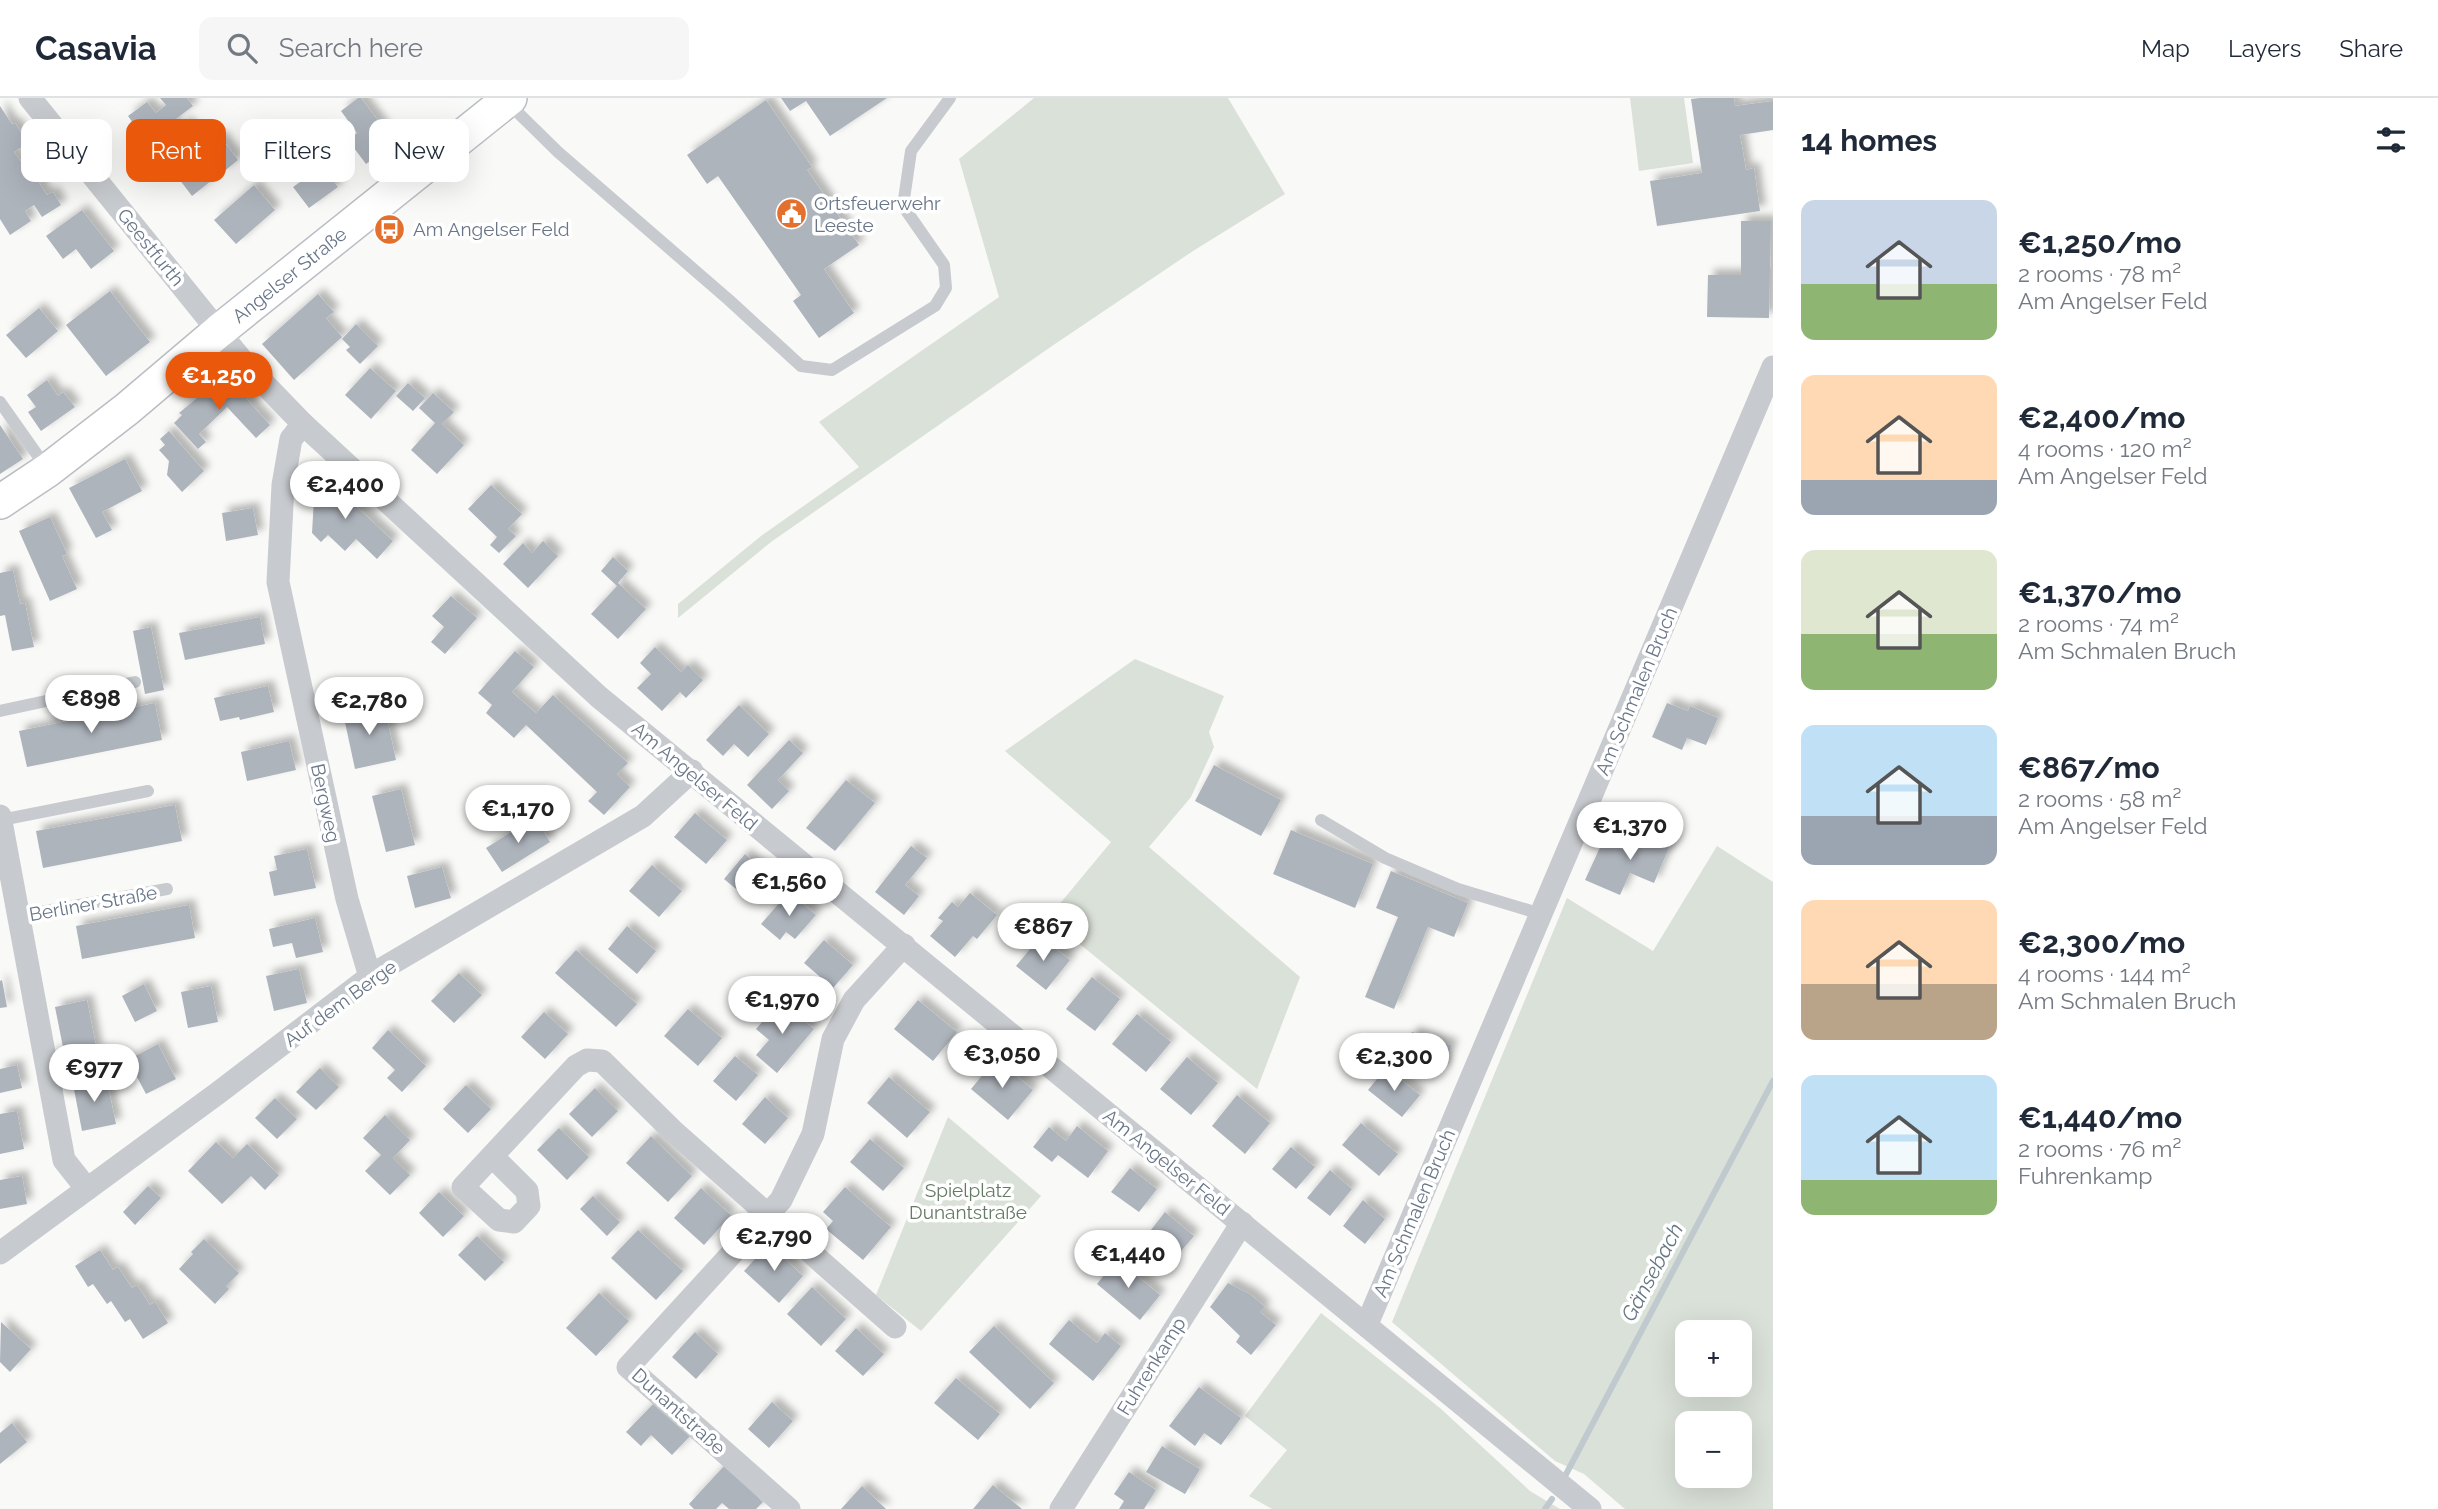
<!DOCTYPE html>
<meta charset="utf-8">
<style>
:root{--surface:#fff;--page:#f6f6f7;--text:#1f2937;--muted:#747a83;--line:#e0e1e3;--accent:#ea580c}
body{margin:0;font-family:Raleway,sans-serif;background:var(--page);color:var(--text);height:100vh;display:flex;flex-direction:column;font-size:26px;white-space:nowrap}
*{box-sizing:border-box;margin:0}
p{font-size:23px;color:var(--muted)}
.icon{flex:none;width:38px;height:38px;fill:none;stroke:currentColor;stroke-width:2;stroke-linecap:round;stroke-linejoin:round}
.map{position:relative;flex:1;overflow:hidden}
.details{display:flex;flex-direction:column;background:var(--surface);width:665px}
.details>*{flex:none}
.top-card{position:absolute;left:21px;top:21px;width:665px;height:63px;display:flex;gap:14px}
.fabs{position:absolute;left:1675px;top:1222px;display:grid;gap:14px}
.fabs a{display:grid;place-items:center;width:77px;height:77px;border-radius:14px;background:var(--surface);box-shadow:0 7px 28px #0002;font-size:35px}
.price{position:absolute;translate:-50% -60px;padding:0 16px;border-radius:24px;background:#fff;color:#222;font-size:23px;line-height:46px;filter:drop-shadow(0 2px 4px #0008)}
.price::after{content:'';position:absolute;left:50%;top:42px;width:21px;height:16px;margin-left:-10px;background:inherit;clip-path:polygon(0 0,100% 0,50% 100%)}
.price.active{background:var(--accent);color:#fff}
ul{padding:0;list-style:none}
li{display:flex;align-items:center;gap:21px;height:175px;padding:0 28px}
li span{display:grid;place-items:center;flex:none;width:196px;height:140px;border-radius:14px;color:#555}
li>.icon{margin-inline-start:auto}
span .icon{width:84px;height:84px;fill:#fffc;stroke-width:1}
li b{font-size:30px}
h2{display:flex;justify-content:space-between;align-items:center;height:84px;padding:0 28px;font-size:30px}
.tag{padding:0 24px;border-radius:14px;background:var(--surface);box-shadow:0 7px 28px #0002;font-size:24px;line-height:63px}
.tag.active{background:var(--accent);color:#fff}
header{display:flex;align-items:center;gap:42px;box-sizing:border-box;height:98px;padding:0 35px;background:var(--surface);border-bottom:2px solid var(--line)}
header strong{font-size:33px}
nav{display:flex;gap:38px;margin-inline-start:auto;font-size:24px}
.search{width:490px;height:63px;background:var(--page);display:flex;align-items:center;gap:18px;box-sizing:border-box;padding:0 24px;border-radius:14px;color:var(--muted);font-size:26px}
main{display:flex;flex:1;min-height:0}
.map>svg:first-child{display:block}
</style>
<header>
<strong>Casavia</strong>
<div class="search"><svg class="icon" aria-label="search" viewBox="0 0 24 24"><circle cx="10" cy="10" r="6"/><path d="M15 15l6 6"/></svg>Search here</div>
<nav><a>Map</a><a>Layers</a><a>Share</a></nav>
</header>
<main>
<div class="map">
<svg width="1773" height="1411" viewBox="0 0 1773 1411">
<defs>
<filter id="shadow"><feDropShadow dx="6" dy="-6" stdDeviation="3.5" flood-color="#0004"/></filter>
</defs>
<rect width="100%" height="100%" fill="#f9f9f7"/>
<!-- green -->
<g fill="#dae1d8" fill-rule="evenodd">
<polygon points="1034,0 1228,0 1285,96 1193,153 1052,248 771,444 678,520 678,506 761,438 859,369 819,324 999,199 959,61"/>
<polygon points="1630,0 1684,0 1693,65 1639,73"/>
<polygon points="1135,561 1224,598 1209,634 1214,649 1191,699 1149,749 1300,879 1257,991 1048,820 1111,744 1005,653"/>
<path d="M1717,748L1773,784V1411H1625L1584,1376L1555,1363L1392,1224L1567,800L1653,853ZM1687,1234H1740V1286H1687ZM1687,1325H1740V1377H1687Z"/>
<polygon points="948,1019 1041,1098 921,1233 876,1197"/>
<polygon points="1321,1215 1440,1310 1530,1393 1560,1411 1272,1411 1249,1398 1287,1352 1245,1318"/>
</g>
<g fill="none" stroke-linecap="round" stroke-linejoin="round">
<!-- stream -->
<g stroke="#c0c9ce" stroke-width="6">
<polyline points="1563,1382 1773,983"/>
<polyline points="1545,1411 1552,1401"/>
</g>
</g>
<!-- building -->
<g fill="#aeb4bc" filter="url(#shadow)">
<polygon points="160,0 187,0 193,8 172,24 177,31 186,24 205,49 220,38 238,62 222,75 213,64 203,72 211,83 192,98 173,73 163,80 139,49 146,43 128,18 147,4 156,15 166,7"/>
<polygon points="358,0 361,0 395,45 366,66 348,42 357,35 341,13"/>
<polygon points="781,0 887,0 830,38 806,3 790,13"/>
<polygon points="1701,0 1734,0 1735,8 1773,3 1773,32 1740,37 1746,72 1754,70 1760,113 1657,128 1650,83 1702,75 1691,1"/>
<polygon points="766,2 812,69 807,72 859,147 824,171 854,215 819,240 793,203 801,197 718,78 707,86 687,57"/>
<polygon points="0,8 12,26 15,25 28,45 14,54 31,78 48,67 54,76 39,85 47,97 53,94 61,107 42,119 34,107 25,113 31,123 10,137 0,121"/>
<polygon points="307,47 338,89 309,110 293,89 303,82 288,62"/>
<polygon points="254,87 275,112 236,146 214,122"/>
<polygon points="82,112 114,153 91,171 76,151 63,161 46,138"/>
<polygon points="1741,123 1771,123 1769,220 1707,219 1708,177 1741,177"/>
<polygon points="110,193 150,244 106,278 66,227"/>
<polygon points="318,196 334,214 326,220 342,239 294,282 262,246"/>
<polygon points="39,210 58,233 26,260 6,237"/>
<polygon points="356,226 378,248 360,266 346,252 350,249 342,241"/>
<polygon points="370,270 396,293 371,321 345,297"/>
<polygon points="225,277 270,327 256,340 227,309 199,336 206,344 198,351 174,325 182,317 179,315"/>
<polygon points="47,282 58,298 63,294 75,309 41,333 28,314 36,309 27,297"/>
<polygon points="408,285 425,300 413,313 396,298"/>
<polygon points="433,295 454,314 442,326 464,347 437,376 411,352 435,325 419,310"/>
<polygon points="0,327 23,361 0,376"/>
<polygon points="169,333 204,373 182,394 167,377 169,363 159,352 165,347 160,341"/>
<polygon points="125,361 142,393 102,414 112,432 96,440 69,390"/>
<polygon points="325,379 393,443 377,461 356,441 345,453 328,437 321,444 312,435 315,384"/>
<polygon points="491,387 522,416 508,431 516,438 499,455 490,447 497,439 468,411"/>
<polygon points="253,410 258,437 226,443 222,415"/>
<polygon points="50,419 67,456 62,458 77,491 50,503 19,433"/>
<polygon points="543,443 558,458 528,490 503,466 523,445 532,455"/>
<polygon points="613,459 628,473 618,485 646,511 618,541 591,516 617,488 601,473"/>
<polygon points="13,472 20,506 25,505 34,549 12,553 5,517 0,518 0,475"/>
<polygon points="451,498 477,520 445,556 431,544 444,529 432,518"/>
<polygon points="260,519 265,546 185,562 179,535"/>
<polygon points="151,529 164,592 145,596 133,533"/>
<polygon points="655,549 681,574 688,567 703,582 686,600 680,594 662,613 637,590 651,576 640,565"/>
<polygon points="515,553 534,569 512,594 536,615 553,597 628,665 617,676 630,689 604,717 588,703 597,694 526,627 514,640 486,615 492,607 478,595"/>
<polygon points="268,588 274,614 240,622 239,619 220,623 214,600"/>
<polygon points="155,605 162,642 27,669 19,633"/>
<polygon points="1667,605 1688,613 1690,608 1718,620 1706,647 1687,640 1682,652 1652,639"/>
<polygon points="384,607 396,662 355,671 343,615"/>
<polygon points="739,607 769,636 748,659 734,646 723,658 706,642"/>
<polygon points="789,642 803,655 778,682 789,693 772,711 747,687"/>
<polygon points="289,643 296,672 247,683 241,654"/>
<polygon points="1214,667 1281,702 1261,738 1195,703"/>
<polygon points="846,682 875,705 835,753 806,730"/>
<polygon points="401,691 415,747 386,754 372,698"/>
<polygon points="175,707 182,743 43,770 36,733"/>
<polygon points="695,715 727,742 706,766 674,739"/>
<polygon points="535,719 550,744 502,774 486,750"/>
<polygon points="1646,728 1673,740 1654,785 1630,775 1620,797 1585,782 1603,743 1633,756"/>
<polygon points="1291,732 1373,766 1355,810 1273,776"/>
<polygon points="911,748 927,760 905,787 919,798 904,817 875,794"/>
<polygon points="307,751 316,790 274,798 269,774 277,772 274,758"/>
<polygon points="745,756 774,781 753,805 724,781"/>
<polygon points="652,767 682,793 659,819 629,793"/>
<polygon points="442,769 451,800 415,810 407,778"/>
<polygon points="1391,773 1468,805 1454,839 1428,829 1394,911 1365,899 1398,819 1376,810"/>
<polygon points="789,794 816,817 795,841 786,834 780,842 761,826"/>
<polygon points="970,795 997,817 977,841 973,838 955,859 930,838 943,823 938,820 952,804 958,809"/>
<polygon points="189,807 195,840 82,861 76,828"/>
<polygon points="315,820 323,854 296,860 292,845 273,849 269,831"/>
<polygon points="627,828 656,853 637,876 608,851"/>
<polygon points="1040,839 1070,862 1046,892 1016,868"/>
<polygon points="824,842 853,867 833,890 804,865"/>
<polygon points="576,852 637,906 616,929 555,875"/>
<polygon points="299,871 307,905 274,913 266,878"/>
<polygon points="459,875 482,897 454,925 431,903"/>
<polygon points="1092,879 1120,901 1095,933 1066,911"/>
<polygon points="2,882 7,909 0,910 0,883"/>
<polygon points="144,886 157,913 135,924 122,898"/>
<polygon points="211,888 218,924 188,930 181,894"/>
<polygon points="87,902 97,953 65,959 55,909"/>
<polygon points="918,902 957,934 933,963 894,931"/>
<polygon points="780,903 814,931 777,975 756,957 769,942 756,931"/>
<polygon points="688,911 722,940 698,968 664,938"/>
<polygon points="544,914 568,936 545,961 521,939"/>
<polygon points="1137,916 1171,944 1146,974 1112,946"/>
<polygon points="388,932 426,968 402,994 387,980 395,972 372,950"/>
<polygon points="1412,934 1452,947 1443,973 1403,960"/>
<polygon points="158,946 176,981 146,996 128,962"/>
<polygon points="735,958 758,977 736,1003 713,983"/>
<polygon points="1187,959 1218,985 1191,1017 1160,991"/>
<polygon points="996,961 1033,992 1008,1022 971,991"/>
<polygon points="17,967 22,990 0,995 0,971"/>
<polygon points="320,970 339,989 316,1012 296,994"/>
<polygon points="1386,970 1420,997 1402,1019 1368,992"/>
<polygon points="106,979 116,1026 82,1033 73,986"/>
<polygon points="889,979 930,1014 907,1040 867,1005"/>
<polygon points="466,987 491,1011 468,1035 443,1011"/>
<polygon points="595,990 618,1013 592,1039 569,1016"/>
<polygon points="1237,997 1270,1025 1245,1056 1212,1028"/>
<polygon points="765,999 788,1020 765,1046 742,1026"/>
<polygon points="275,1000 297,1021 277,1041 255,1020"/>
<polygon points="17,1013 24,1051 0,1056 0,1016"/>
<polygon points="385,1017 410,1042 393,1060 410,1077 390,1097 365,1073 381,1057 363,1040"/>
<polygon points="1361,1025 1398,1056 1379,1078 1342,1047"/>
<polygon points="1077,1028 1108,1053 1088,1080 1058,1057 1052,1064 1033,1049 1049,1029 1066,1043"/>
<polygon points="559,1030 589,1059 567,1082 537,1052"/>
<polygon points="651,1038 692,1078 668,1104 626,1065"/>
<polygon points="870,1041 904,1070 883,1093 850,1064"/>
<polygon points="216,1044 233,1060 247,1046 279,1077 265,1092 251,1078 222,1106 188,1073"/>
<polygon points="1291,1049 1315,1069 1296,1091 1272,1071"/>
<polygon points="1130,1070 1157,1091 1139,1114 1111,1094"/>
<polygon points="1330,1072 1352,1091 1330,1118 1307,1100"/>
<polygon points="22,1078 27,1106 0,1111 0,1082"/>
<polygon points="148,1088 161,1100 135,1127 123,1114"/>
<polygon points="845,1089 891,1129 863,1162 826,1131 833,1123 823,1114"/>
<polygon points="701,1090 731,1117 704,1147 674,1120"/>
<polygon points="439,1094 464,1118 443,1139 419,1115"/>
<polygon points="593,1098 620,1124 607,1138 580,1111"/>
<polygon points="1363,1102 1385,1121 1365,1146 1343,1128"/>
<polygon points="1165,1114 1194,1138 1175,1160 1147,1137"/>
<polygon points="638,1132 683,1173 656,1202 611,1160"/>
<polygon points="477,1138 504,1164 485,1183 458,1157"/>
<polygon points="204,1141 239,1175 226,1188 229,1191 215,1206 179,1171 193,1156 191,1154"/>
<polygon points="769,1146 803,1178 779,1205 744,1173"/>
<polygon points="100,1152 113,1172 118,1169 132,1190 137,1187 150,1207 155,1204 168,1225 143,1241 130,1221 125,1224 111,1203 107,1206 93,1186 88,1189 75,1168"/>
<polygon points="1117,1161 1160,1197 1140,1222 1097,1186"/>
<polygon points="1228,1185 1250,1196 1265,1209 1260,1214 1276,1227 1251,1257 1236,1244 1240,1238 1210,1209"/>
<polygon points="812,1189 846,1221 821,1248 787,1216"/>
<polygon points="599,1195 629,1223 596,1258 566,1230"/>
<polygon points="1069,1222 1097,1245 1105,1235 1121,1248 1093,1283 1049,1246"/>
<polygon points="1,1224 31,1251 10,1274 0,1264"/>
<polygon points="994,1228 1054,1285 1030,1311 969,1254"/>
<polygon points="856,1230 884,1256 863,1278 835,1253"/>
<polygon points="695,1234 718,1256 696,1281 672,1259"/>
<polygon points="956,1280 1000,1316 978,1342 934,1305"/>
<polygon points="1199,1289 1241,1320 1221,1347 1204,1335 1195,1348 1169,1328"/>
<polygon points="657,1302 692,1336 672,1357 651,1337 641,1348 626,1334"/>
<polygon points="772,1304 793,1323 769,1350 748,1331"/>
<polygon points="12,1325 27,1344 0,1366 0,1335"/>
<polygon points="1162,1348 1200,1371 1185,1396 1146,1374"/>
<polygon points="724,1368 763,1404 756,1411 729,1411 722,1405 716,1411 694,1411 689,1406"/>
<polygon points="1129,1374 1156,1392 1144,1411 1119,1411 1124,1403 1114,1396"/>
<polygon points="993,1387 1022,1411 973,1411"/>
<polygon points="862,1388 886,1411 841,1411"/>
</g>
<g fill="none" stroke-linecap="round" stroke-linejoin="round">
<defs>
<g id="secondary">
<path id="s1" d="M0,404L48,372L127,311L219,233L510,0"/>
</g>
</defs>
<!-- secondary casing -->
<use href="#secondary" stroke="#babdc3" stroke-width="36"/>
<!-- service -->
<g stroke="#c7cace" stroke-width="12">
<polyline points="506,3 558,54 729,202 801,268 832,272 935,208 946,190 944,167 903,108 911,53 950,0"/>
<polyline points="0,304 48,372"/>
<polyline points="0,613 135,584"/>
<polyline points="1,722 148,693"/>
<polyline points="1321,722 1385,760 1458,791 1541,816"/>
<polyline points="19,818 167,791"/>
</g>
<!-- minor -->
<g stroke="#c7cace" stroke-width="23">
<polyline points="30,0 245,266 303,326 599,599 1590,1411"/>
<polyline points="303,326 291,341 283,387 278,484 347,801 368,872 375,875"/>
<polyline points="0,718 64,1062 87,1091"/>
<polyline points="492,1058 527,1093 529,1108 514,1124 499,1122 463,1089 576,968 587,962 602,963 672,1032 895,1229"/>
<polyline points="0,1155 218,995 375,875 643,718 692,673"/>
<polyline points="1367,1226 1773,269"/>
<polyline points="789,1411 628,1269 781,1102 813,1036 833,941 854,902 904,847"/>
<polyline points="1061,1411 1242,1125"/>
</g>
<!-- secondary -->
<use href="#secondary" stroke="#fff" stroke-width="33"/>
</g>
<!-- icons -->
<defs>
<symbol id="civic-disc" viewBox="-11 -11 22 22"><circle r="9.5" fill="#e4702d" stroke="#fff"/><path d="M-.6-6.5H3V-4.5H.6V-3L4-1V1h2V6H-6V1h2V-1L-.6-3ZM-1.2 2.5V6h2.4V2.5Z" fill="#fff"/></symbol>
<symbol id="bus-disc" viewBox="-11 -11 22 22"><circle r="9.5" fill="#e4702d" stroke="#fff"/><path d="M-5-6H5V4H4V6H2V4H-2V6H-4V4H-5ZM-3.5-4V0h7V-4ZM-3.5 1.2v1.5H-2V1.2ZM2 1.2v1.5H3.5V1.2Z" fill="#fff"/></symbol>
</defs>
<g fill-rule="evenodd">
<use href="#civic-disc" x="774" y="98" width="35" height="35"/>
<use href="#bus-disc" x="372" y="114" width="35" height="35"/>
</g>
<g text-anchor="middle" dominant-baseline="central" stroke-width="7" stroke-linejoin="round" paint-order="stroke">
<!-- poi labels -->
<g font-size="19" fill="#697688" stroke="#fff" text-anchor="start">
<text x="814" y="105">Ortsfeuerwehr<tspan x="814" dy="22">Leeste</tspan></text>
<text x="413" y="131">Am Angelser Feld</text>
</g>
<!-- street labels -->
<g font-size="19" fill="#697688" stroke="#fff">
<text transform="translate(151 149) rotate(51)">Geestfurth</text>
<text stroke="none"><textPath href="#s1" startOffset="368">Angelser Straße</textPath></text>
<text transform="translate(1636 593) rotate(-67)">Am Schmalen Bruch</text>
<text transform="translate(695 678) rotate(40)">Am Angelser Feld</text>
<text transform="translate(326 705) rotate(78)">Bergweg</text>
<text transform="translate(93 805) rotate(-10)">Berliner Straße</text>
<text transform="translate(340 905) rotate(-36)">Auf dem Berge</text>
<text transform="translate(1167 1064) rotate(39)">Am Angelser Feld</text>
<text transform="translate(1414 1115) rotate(-67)">Am Schmalen Bruch</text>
<text transform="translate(1151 1268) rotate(-58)">Fuhrenkamp</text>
<text transform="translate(679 1313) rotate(42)">Dunantstraße</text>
</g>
<!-- park labels -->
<g font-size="19" fill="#657a64" stroke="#fff">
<text x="968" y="1092">Spielplatz<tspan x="968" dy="22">Dunantstraße</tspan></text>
</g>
<!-- water labels -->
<g font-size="21" font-style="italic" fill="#647783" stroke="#fff">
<text transform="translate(1652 1174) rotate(-62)">Gänsebach</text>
</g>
</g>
</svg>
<div class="fabs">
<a>+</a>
<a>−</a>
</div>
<b class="price active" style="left:219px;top:314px">€1,250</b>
<b class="price" style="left:345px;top:423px">€2,400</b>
<b class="price" style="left:91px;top:637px">€898</b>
<b class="price" style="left:369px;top:639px">€2,780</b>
<b class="price" style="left:518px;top:747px">€1,170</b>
<b class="price" style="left:1630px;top:764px">€1,370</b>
<b class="price" style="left:789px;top:820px">€1,560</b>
<b class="price" style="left:1043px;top:865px">€867</b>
<b class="price" style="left:782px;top:938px">€1,970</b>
<b class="price" style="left:1002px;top:992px">€3,050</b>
<b class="price" style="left:1394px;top:995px">€2,300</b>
<b class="price" style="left:94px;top:1006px">€977</b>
<b class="price" style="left:774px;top:1175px">€2,790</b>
<b class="price" style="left:1128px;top:1192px">€1,440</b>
<div class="top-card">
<a class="tag">Buy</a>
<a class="tag active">Rent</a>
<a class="tag">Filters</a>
<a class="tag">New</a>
</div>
</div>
<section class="details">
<h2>14 homes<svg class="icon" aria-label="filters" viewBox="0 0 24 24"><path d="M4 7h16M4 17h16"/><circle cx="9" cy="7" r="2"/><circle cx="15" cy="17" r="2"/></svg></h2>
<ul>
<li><span style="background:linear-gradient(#c9d6e8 60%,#8fb573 0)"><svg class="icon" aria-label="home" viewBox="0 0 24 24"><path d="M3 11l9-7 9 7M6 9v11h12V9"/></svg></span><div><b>€1,250/mo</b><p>2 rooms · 78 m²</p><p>Am Angelser Feld</p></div></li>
<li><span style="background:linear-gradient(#ffd9b3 75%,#9aa5b1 0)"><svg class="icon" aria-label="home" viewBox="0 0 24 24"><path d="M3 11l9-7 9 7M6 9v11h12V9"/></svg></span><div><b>€2,400/mo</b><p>4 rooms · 120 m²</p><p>Am Angelser Feld</p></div></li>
<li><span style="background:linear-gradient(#dfe7d0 60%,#8fb573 0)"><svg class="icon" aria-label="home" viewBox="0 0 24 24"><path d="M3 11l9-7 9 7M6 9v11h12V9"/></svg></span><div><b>€1,370/mo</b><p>2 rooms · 74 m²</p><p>Am Schmalen Bruch</p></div></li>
<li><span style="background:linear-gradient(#bfe0f5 65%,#9aa5b1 0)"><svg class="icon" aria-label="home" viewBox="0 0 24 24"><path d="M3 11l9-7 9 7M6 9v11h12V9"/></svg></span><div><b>€867/mo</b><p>2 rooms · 58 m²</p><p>Am Angelser Feld</p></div></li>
<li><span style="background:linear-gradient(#ffd9b3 60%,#b9a48a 0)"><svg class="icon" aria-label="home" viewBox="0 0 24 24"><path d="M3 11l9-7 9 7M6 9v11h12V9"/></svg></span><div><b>€2,300/mo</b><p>4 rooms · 144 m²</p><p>Am Schmalen Bruch</p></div></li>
<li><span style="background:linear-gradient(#bfe0f5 75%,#8fb573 0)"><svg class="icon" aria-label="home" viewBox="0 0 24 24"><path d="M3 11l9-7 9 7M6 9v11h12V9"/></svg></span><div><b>€1,440/mo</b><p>2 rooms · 76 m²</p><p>Fuhrenkamp</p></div></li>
</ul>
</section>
</main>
